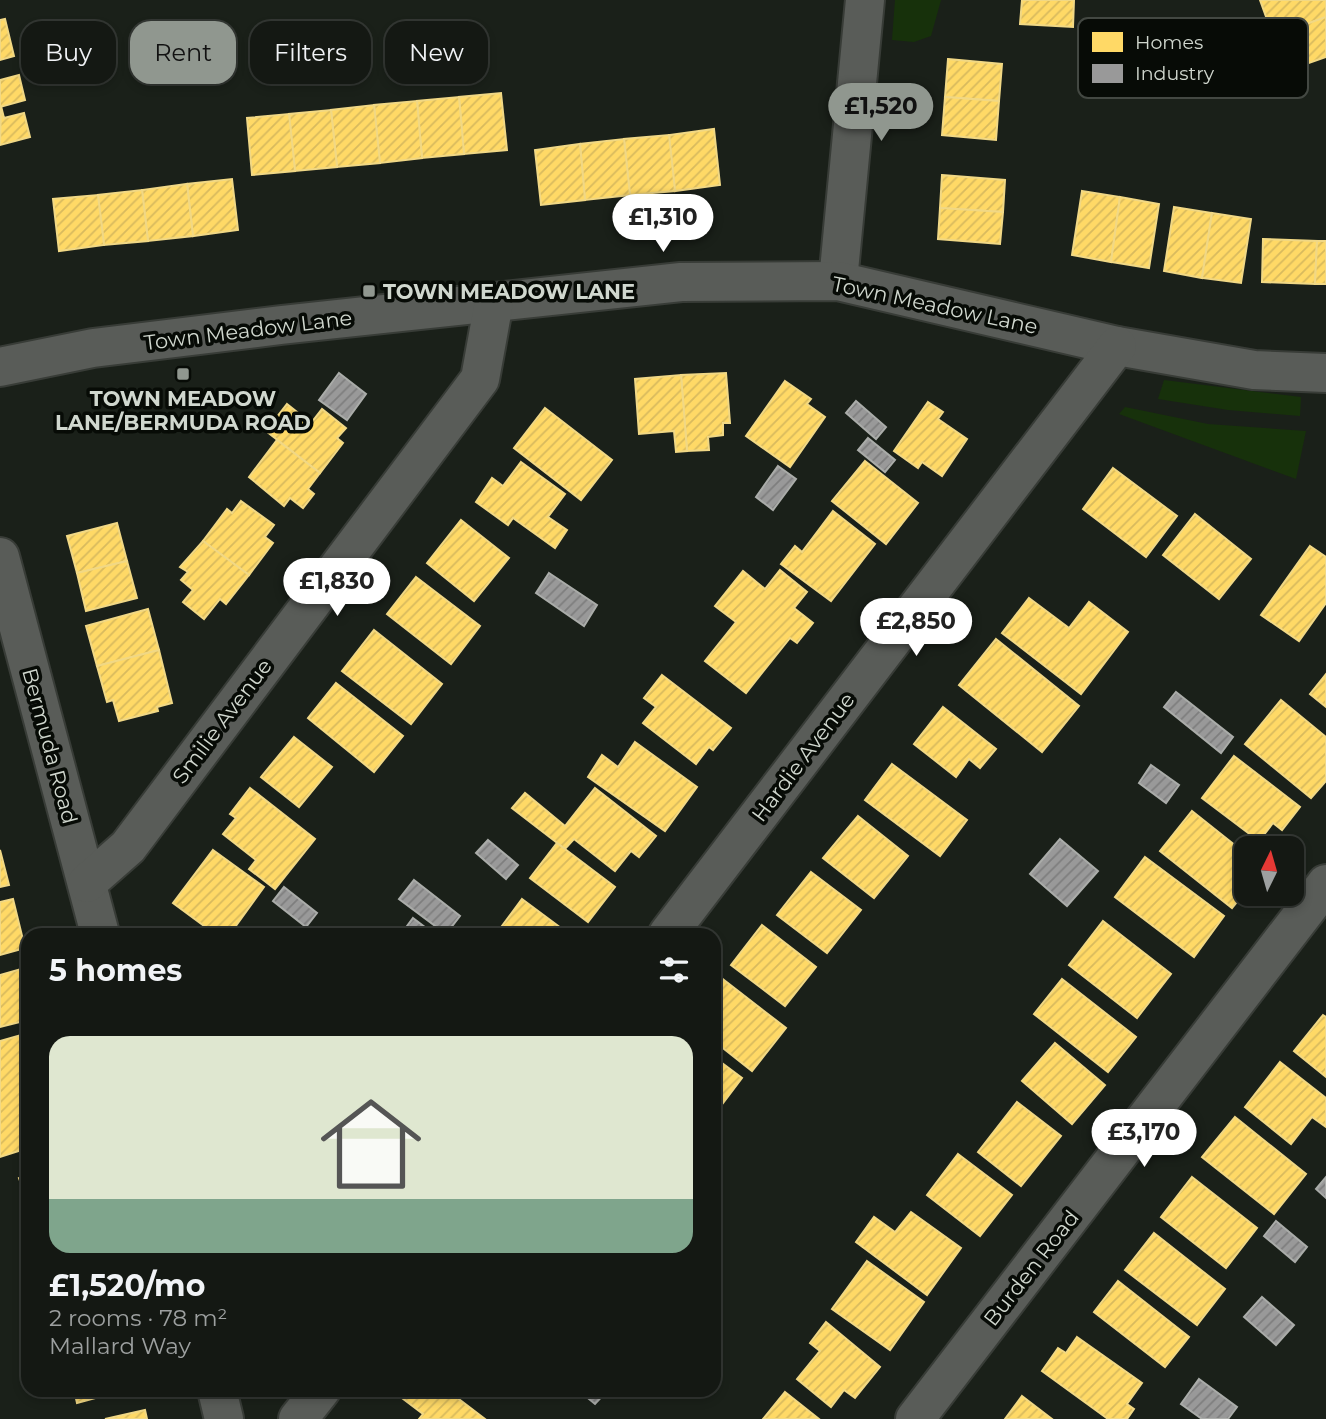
<!DOCTYPE html>
<meta charset="utf-8">
<style>
:root{--surface:#141813;--page:#212521;--text:#f1f3f6;--muted:#9da0a0;--line:#333733;--accent:#90978f}
body{margin:0;font-family:Montserrat,sans-serif;background:var(--page);color:var(--text);height:100vh;display:flex;flex-direction:column;font-size:26px;white-space:nowrap}
*{box-sizing:border-box;margin:0}
p{font-size:23px;color:var(--muted)}
.icon{flex:none;width:38px;height:38px;fill:none;stroke:currentColor;stroke-width:2;stroke-linecap:round;stroke-linejoin:round}
.map{position:relative;flex:1;overflow:hidden}
.side{position:absolute;left:21px;top:928px;width:700px;height:469px;display:flex;flex-direction:column;background:var(--surface);border-radius:21px;box-shadow:0 4px 10px #0003,0 0 0 2px var(--line)}
.side>*{flex:none}
.banner{position:absolute;left:21px;top:21px;width:700px;height:63px;display:flex;gap:14px}
.needle{width:46px;rotate:5deg}
.buttons{position:absolute;left:1234px;top:836px;display:grid;gap:14px}
.buttons a{display:grid;place-items:center;width:70px;height:70px;border-radius:14px;background:var(--surface);box-shadow:0 4px 10px #0003,0 0 0 2px var(--line);font-size:35px}
.price{position:absolute;translate:-50% -60px;padding:0 16px;border-radius:24px;background:#fff;color:#222;font-size:23px;line-height:46px;filter:drop-shadow(0 2px 4px #0008)}
.price::after{content:'';position:absolute;left:50%;top:42px;width:21px;height:16px;margin-left:-10px;background:inherit;clip-path:polygon(0 0,100% 0,50% 100%)}
.price.on{background:var(--accent);color:#111}
ul{padding:0;list-style:none}
li{display:grid;align-content:center;gap:14px;height:371px;padding:0 28px}
li span{display:grid;place-items:center;height:217px;border-radius:21px;color:#555}
li>.icon{margin-inline-start:auto}
span .icon{width:126px;height:126px;fill:#fffc;stroke-width:1}
li b{font-size:30px}
h2{display:flex;justify-content:space-between;align-items:center;height:84px;padding:0 28px;font-size:30px}
.pill{padding:0 24px;border-radius:21px;background:var(--surface);box-shadow:0 4px 10px #0003,0 0 0 2px var(--line);font-size:24px;line-height:63px}
.pill.on{background:var(--accent);color:#111}
.map>svg:first-child{display:block}
</style>
<div class="map">
<svg width="1326" height="1419" viewBox="0 0 1326 1419">
<defs>
<pattern id="homes-hatch" width="6" height="6" patternUnits="userSpaceOnUse" patternTransform="scale(1.75)"><rect width="6" height="6" fill="#ffd966"/><path d="M-1 1l2-2M0 6l6-6M5 7l2-2" fill="none" stroke="#d8ba5e"/></pattern>
<pattern id="industry-hatch" width="6" height="6" patternUnits="userSpaceOnUse" patternTransform="scale(1.75)"><rect width="6" height="6" fill="#999"/><path d="M-1 1l2-2M0 6l6-6M5 7l2-2" fill="none" stroke="#7e7e7e"/></pattern>
</defs>
<rect width="100%" height="100%" fill="#1a2019"/>
<!-- grass -->
<g fill="#17310b">
<polygon points="895,0 941,0 931,36 914,42 892,40"/>
<polygon points="1164,380 1301,397 1300,416 1228,410 1158,399"/>
<polygon points="1125,407 1208,424 1306,431 1296,479 1119,414"/>
</g>
<!-- homes -->
<g fill="url(#homes-hatch)" stroke="#f1d885" stroke-width="2">
<polygon points="1022,0 1074,0 1073,27 1020,24"/>
<polygon points="1260,0 1326,0 1326,17 1273,36"/>
<polygon points="1326,17 1326,57 1286,71 1273,36"/>
<polygon points="5,19 14,56 0,60 0,20"/>
<polygon points="948,59 1002,64 999,101 945,97"/>
<polygon points="19,75 25,100 0,107 0,80"/>
<polygon points="501,93 507,150 464,154 459,97"/>
<polygon points="459,97 464,154 422,158 417,101"/>
<polygon points="945,97 999,101 996,140 942,135"/>
<polygon points="417,101 422,158 380,163 374,105"/>
<polygon points="374,105 380,163 337,167 331,110"/>
<polygon points="1,106 4,118 24,113 30,137 0,145"/>
<polygon points="331,110 337,167 295,171 289,114"/>
<polygon points="289,114 295,171 252,175 247,118"/>
<polygon points="714,129 720,185 675,191 669,135"/>
<polygon points="669,135 675,191 630,195 624,139"/>
<polygon points="624,139 630,195 585,200 580,144"/>
<polygon points="580,144 585,200 541,205 535,150"/>
<polygon points="942,175 1005,180 1003,212 940,208"/>
<polygon points="232,179 238,230 193,236 187,184"/>
<polygon points="187,184 193,236 148,241 142,190"/>
<polygon points="142,190 148,241 104,245 98,195"/>
<polygon points="1082,191 1120,197 1111,262 1072,255"/>
<polygon points="98,195 104,245 59,251 53,199"/>
<polygon points="1120,197 1159,204 1149,268 1111,262"/>
<polygon points="1174,207 1212,213 1202,278 1164,271"/>
<polygon points="940,208 1003,212 1000,244 938,239"/>
<polygon points="1212,213 1251,219 1241,283 1202,278"/>
<polygon points="1263,239 1317,241 1315,284 1262,282"/>
<polygon points="1317,241 1326,241 1326,284 1315,284"/>
<polygon points="726,373 730,423 723,423 723,435 708,437 709,450 687,451 681,375"/>
<polygon points="681,375 687,451 676,452 674,431 639,434 635,379"/>
<polygon points="785,381 811,399 807,404 825,417 790,467 746,436"/>
<polygon points="928,402 943,412 938,419 967,439 942,476 922,462 918,468 894,451"/>
<polygon points="287,404 311,423 322,409 346,428 337,438 343,443 320,473 266,431"/>
<polygon points="545,408 612,460 581,500 514,448"/>
<polygon points="277,440 320,473 308,489 314,494 303,508 290,498 284,506 249,477"/>
<polygon points="865,461 918,503 886,544 832,501"/>
<polygon points="521,462 565,494 548,517 567,530 555,548 513,518 508,525 476,502 492,478 503,486"/>
<polygon points="1113,468 1177,516 1146,557 1083,509"/>
<polygon points="241,501 274,525 265,537 273,543 249,575 203,541 227,509 232,513"/>
<polygon points="833,511 875,544 831,601 781,564 795,546 802,552"/>
<polygon points="1195,514 1251,559 1219,599 1163,555"/>
<polygon points="461,520 509,558 474,601 427,563"/>
<polygon points="117,523 127,561 77,573 67,536"/>
<polygon points="203,541 249,575 226,604 220,599 204,619 183,602 193,590 181,580 188,572 180,567"/>
<polygon points="1310,546 1326,557 1326,603 1299,641 1261,615"/>
<polygon points="127,561 137,598 86,611 77,573"/>
<polygon points="780,570 807,592 794,608 813,623 797,643 790,638 746,693 705,661 736,622 715,606 743,571 765,589"/>
<polygon points="416,577 480,626 451,664 387,614"/>
<polygon points="1029,598 1069,628 1089,602 1128,632 1081,694 1002,633"/>
<polygon points="148,609 159,650 97,666 86,626"/>
<polygon points="374,630 442,684 411,724 342,671"/>
<polygon points="996,639 1079,706 1042,752 959,685"/>
<polygon points="159,650 172,703 157,707 158,711 119,721 113,700 107,702 97,666"/>
<polygon points="1326,674 1326,707 1310,694"/>
<polygon points="662,675 731,728 713,750 709,747 696,764 643,723 656,707 644,698"/>
<polygon points="336,683 403,736 374,772 308,718"/>
<polygon points="1281,700 1326,737 1326,781 1311,798 1245,744"/>
<polygon points="943,707 996,749 980,768 969,759 956,777 914,744"/>
<polygon points="294,737 332,767 299,807 261,777"/>
<polygon points="635,742 697,787 665,831 588,777 602,755 618,767"/>
<polygon points="1234,756 1300,807 1282,830 1273,823 1259,841 1202,798"/>
<polygon points="892,764 967,820 940,856 865,800"/>
<polygon points="250,788 315,839 275,889 249,869 256,860 223,834 236,818 230,814"/>
<polygon points="595,788 656,836 639,857 631,851 615,871 574,839 565,849 512,808 525,793 565,826"/>
<polygon points="1192,811 1246,854 1246,891 1232,908 1160,851"/>
<polygon points="858,816 908,856 874,898 823,858"/>
<polygon points="557,843 615,887 588,922 530,878"/>
<polygon points="0,850 9,885 0,887"/>
<polygon points="213,850 264,887 230,934 215,934 173,903"/>
<polygon points="1145,857 1224,916 1194,957 1115,897"/>
<polygon points="811,872 861,910 827,953 777,915"/>
<polygon points="13,899 25,948 0,955 0,902"/>
<polygon points="522,899 569,934 496,934"/>
<polygon points="1103,921 1171,974 1137,1018 1069,965"/>
<polygon points="762,925 816,967 785,1006 731,965"/>
<polygon points="28,967 28,1020 0,1027 0,975"/>
<polygon points="715,973 786,1028 752,1071 714,1041"/>
<polygon points="1062,979 1136,1037 1108,1072 1034,1014"/>
<polygon points="1323,1015 1326,1017 1326,1077 1294,1051"/>
<polygon points="28,1033 28,1148 0,1157 0,1041"/>
<polygon points="1055,1043 1105,1085 1072,1124 1022,1081"/>
<polygon points="714,1057 742,1078 723,1103 714,1096"/>
<polygon points="1280,1062 1326,1098 1326,1127 1312,1117 1291,1144 1245,1107"/>
<polygon points="1017,1102 1061,1136 1021,1186 978,1152"/>
<polygon points="1235,1117 1306,1174 1274,1214 1202,1157"/>
<polygon points="958,1154 1012,1195 980,1236 927,1195"/>
<polygon points="28,1175 28,1197 26,1197 19,1178"/>
<polygon points="1192,1177 1257,1228 1226,1268 1161,1217"/>
<polygon points="911,1212 961,1248 927,1295 856,1242 874,1217 895,1232"/>
<polygon points="1154,1233 1225,1289 1197,1325 1125,1270"/>
<polygon points="867,1261 924,1302 890,1350 832,1309"/>
<polygon points="1118,1281 1189,1337 1165,1367 1094,1312"/>
<polygon points="826,1322 880,1367 855,1398 844,1390 831,1407 797,1379 820,1351 810,1343"/>
<polygon points="1077,1337 1142,1383 1127,1404 1134,1409 1127,1419 1108,1419 1042,1371 1058,1348 1066,1353"/>
<polygon points="74,1390 125,1390 77,1403"/>
<polygon points="408,1390 447,1390 485,1419 419,1419 423,1414 402,1398"/>
<polygon points="785,1392 819,1419 763,1419"/>
<polygon points="1022,1396 1052,1419 1005,1419"/>
<polygon points="145,1410 147,1419 105,1419"/>
</g>
<!-- industry -->
<g fill="url(#industry-hatch)" stroke="#aaaca9" stroke-width="2">
<polygon points="339,373 366,394 347,420 319,400"/>
<polygon points="856,401 886,427 876,439 846,413"/>
<polygon points="868,438 895,460 885,472 858,450"/>
<polygon points="778,466 796,479 773,510 756,497"/>
<polygon points="549,573 597,605 584,626 536,593"/>
<polygon points="1176,692 1233,737 1221,753 1164,707"/>
<polygon points="1151,765 1179,785 1166,803 1139,783"/>
<polygon points="1060,839 1098,871 1067,906 1030,874"/>
<polygon points="488,840 518,865 506,879 476,853"/>
<polygon points="414,880 460,916 446,934 399,899"/>
<polygon points="284,887 317,913 306,927 273,901"/>
<polygon points="413,918 434,934 404,934 402,933"/>
<polygon points="1326,1177 1326,1198 1316,1189"/>
<polygon points="1276,1221 1307,1247 1295,1262 1264,1236"/>
<polygon points="1262,1297 1294,1325 1276,1345 1244,1317"/>
<polygon points="1199,1379 1237,1407 1228,1419 1202,1419 1181,1404"/>
<polygon points="578,1390 608,1390 595,1404"/>
</g>
<g fill="none" stroke-linecap="round" stroke-linejoin="round">
<defs>
<g id="minor">
<polyline points="838,281 865,0"/>
<polyline points="0,367 93,348 281,325 681,282 838,281 1117,346 1254,370 1326,373"/>
<polyline points="0,557 100,934"/>
<polyline points="87,883 128,847 480,379 494,302"/>
<polyline points="668,934 1117,346"/>
<polyline points="217,1390 224,1419"/>
<polyline points="298,1419 321,1390"/>
<polyline points="915,1419 1326,884"/>
</g>
</defs>
<!-- minor casing -->
<use href="#minor" stroke="#383c37" stroke-width="42"/>
<!-- minor -->
<use href="#minor" stroke="#595c58" stroke-width="38"/>
</g>
<!-- markers -->
<g fill="#90978f" stroke="#070b06" stroke-width="2.5">
<rect x="362" y="284" width="14" height="14" rx="3.5"/>
<rect x="176" y="367" width="14" height="14" rx="3.5"/>
</g>
<g text-anchor="middle" dominant-baseline="central" stroke-width="7" stroke-linejoin="round" paint-order="stroke">
<!-- poi labels -->
<g font-size="21" font-weight="bold" fill="#d0d7ce" stroke="#070b06" text-anchor="start">
<text x="383" y="291">TOWN MEADOW LANE</text>
<text x="183" y="398" text-anchor="middle">TOWN MEADOW<tspan x="183" dy="24">LANE/BERMUDA ROAD</tspan></text>
</g>
<!-- street labels -->
<g font-size="21" fill="#d0d7ce" stroke="#070b06">
<text transform="translate(935 305) rotate(12)">Town Meadow Lane</text>
<text transform="translate(248 330) rotate(-7)">Town Meadow Lane</text>
<text transform="translate(222 721) rotate(-53)">Smilie Avenue</text>
<text transform="translate(50 746) rotate(75)">Bermuda Road</text>
<text transform="translate(803 757) rotate(-53)">Hardie Avenue</text>
<text transform="translate(1031 1268) rotate(-52)">Burden Road</text>
</g>
</g>
<!-- legend -->
<rect x="1078" y="18" width="230" height="80" rx="10" fill="#070b06" stroke="#434842" stroke-width="2"/>
<rect x="1092" y="32" width="31" height="20" fill="#ffd966"/>
<rect x="1092" y="64" width="31" height="19" fill="#999"/>
<g font-size="19" fill="#d0d7ce">
<text x="1135" y="49">Homes</text>
<text x="1135" y="80">Industry</text>
</g>
</svg>
<div class="buttons">
<a><svg class="needle" viewBox="-14 -14 28 28"><path d="M0-13l5 13h-10z" fill="#e53935"/><path d="M0 13l5-13h-10z" fill="#9da0a0"/></svg></a>
</div>
<b class="price on" style="left:881px;top:143px">£1,520</b>
<b class="price" style="left:663px;top:254px">£1,310</b>
<b class="price" style="left:337px;top:618px">£1,830</b>
<b class="price" style="left:916px;top:658px">£2,850</b>
<b class="price" style="left:1144px;top:1169px">£3,170</b>
<div class="banner">
<a class="pill">Buy</a>
<a class="pill on">Rent</a>
<a class="pill">Filters</a>
<a class="pill">New</a>
</div>
<section class="side">
<h2>5 homes<svg class="icon" aria-label="filters" viewBox="0 0 24 24"><path d="M4 7h16M4 17h16"/><circle cx="9" cy="7" r="2"/><circle cx="15" cy="17" r="2"/></svg></h2>
<ul>
<li><span style="background:linear-gradient(#dfe7d0 75%,#7fa58c 0)"><svg class="icon" aria-label="home" viewBox="0 0 24 24"><path d="M3 11l9-7 9 7M6 9v11h12V9"/></svg></span><div><b>£1,520/mo</b><p>2 rooms · 78 m²</p><p>Mallard Way</p></div></li>
</ul>
</section>
</div>
